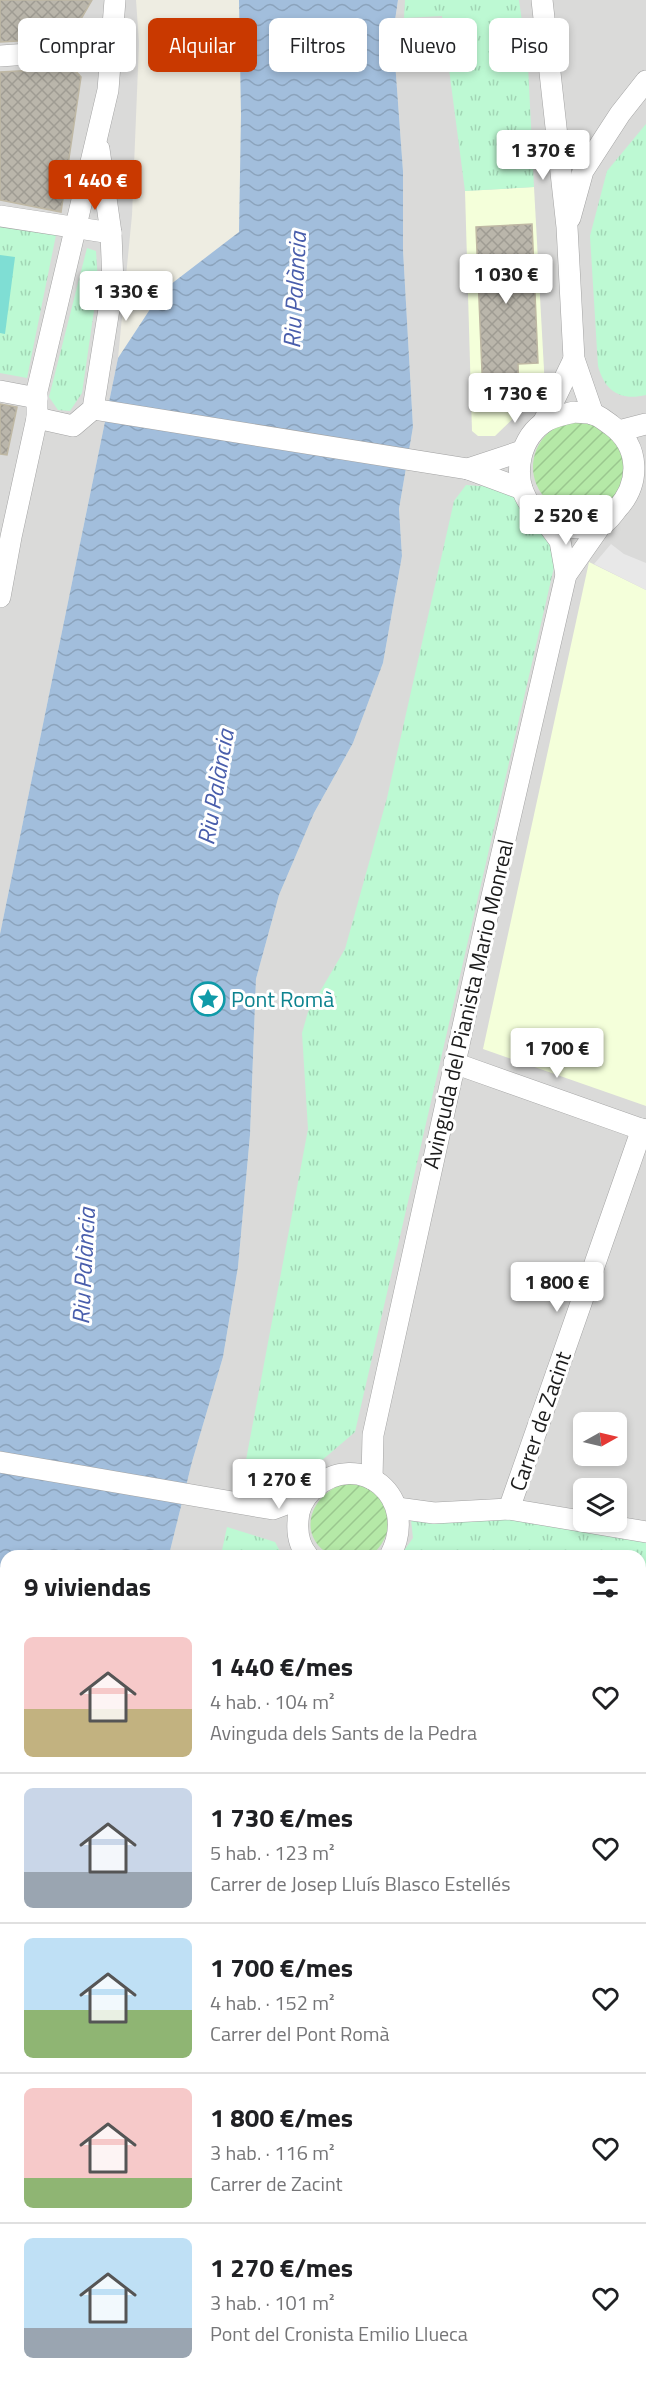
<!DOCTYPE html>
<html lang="es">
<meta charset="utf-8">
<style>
:root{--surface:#fff;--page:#f6f6f6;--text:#202124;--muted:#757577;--line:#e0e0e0;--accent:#c93900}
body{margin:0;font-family:"Titillium Web",sans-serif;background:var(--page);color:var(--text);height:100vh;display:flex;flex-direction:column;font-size:22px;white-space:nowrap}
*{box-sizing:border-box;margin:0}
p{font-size:20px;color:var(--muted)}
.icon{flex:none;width:33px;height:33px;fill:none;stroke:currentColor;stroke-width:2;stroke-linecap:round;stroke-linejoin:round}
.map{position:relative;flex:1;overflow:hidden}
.drawer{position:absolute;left:0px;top:1550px;width:646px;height:836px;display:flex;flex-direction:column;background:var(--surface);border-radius:18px 18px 0 0;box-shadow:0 3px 9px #0003}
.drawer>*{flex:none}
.hud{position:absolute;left:18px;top:18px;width:610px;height:54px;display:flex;gap:12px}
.needle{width:39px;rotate:82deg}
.controls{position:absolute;left:573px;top:1412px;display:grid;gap:12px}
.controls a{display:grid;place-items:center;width:54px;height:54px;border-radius:9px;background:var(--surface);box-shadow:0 3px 9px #0003;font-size:30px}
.price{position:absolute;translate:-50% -51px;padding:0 14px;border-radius:6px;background:#fff;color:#222;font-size:20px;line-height:39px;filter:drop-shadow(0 2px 3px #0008)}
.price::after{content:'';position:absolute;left:50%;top:36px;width:18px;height:14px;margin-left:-9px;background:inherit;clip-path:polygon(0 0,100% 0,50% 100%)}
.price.current{background:var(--accent);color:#fff}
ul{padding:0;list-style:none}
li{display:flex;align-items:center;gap:18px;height:150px;padding:0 24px}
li+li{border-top:2px solid var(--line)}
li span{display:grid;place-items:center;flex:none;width:168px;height:120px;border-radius:9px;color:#555}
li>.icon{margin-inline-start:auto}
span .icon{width:72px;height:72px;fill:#fffc;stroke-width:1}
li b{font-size:26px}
h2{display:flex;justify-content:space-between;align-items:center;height:72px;padding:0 24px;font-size:26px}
.pill{padding:0 21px;border-radius:9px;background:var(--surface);box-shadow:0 3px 9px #0003;font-size:21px;line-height:54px}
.pill.current{background:var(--accent);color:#fff}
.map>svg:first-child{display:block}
</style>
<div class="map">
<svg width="646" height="2384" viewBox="0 0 646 2384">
<defs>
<pattern id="park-tufts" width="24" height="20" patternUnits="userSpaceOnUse" patternTransform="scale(1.5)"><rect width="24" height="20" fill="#bdf9d3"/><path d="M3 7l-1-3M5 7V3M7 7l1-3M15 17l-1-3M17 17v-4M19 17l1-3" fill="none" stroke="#a2d5b5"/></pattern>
<pattern id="garden-furrows" width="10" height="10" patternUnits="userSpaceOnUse" patternTransform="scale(1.5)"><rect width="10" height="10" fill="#b5e9a7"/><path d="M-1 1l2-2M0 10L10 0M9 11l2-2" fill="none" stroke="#9bc78f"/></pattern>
<pattern id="water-waves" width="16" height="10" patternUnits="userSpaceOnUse" patternTransform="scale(1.5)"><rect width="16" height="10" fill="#a2bedc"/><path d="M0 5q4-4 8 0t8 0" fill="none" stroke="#8ba3bc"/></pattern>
<pattern id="building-cross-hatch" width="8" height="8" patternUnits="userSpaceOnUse" patternTransform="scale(1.5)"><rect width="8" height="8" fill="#bab6ab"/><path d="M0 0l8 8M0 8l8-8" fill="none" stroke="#9f9c93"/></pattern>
</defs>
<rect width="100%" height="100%" fill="#eeede2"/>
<!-- residential -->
<g fill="#dadad9" fill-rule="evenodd">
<polygon points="0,0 136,0 139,43 132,215 118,358 0,934"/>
<path d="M398,0H646V2384H0V2232L6,2206V2379H640V1556L169,1555L192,1462L223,1357L238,1267L250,1135L256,979L279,895L314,813L353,743L383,663L402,556L399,509L413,427L403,250V171L393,34ZM584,1422H616V1455H584ZM584,1488H616V1521H584Z"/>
</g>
<!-- education -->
<g fill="#f4ffda">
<polygon points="534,187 545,388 495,436 478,436 472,431 465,191"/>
<polygon points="589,562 646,590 646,1106 483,1049"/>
</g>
<!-- park -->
<g fill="url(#park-tufts)">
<polygon points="405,0 519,0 528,65 534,187 465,191 442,16 404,18"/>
<path d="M646,124V395C621,401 605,392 598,366L590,236L607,171Z"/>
<polygon points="0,225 56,235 27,378 0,373"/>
<polygon points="87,248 96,251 98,283 82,393 70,411 58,410 49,397"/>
<polygon points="466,485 522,489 560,541 355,1432 286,1491 243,1476 308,1129 302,1033 308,1012 345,949 387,798 454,501"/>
<polygon points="510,1517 646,1541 646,1611 641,1610 640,1556 400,1556 413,1538 411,1520"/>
<polygon points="227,1527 275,1542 282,1555 221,1555"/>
<polygon points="39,2379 112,2379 110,2384 38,2384"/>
</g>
<!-- garden -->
<g fill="url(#garden-furrows)">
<circle cx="579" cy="467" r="46"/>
<path d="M347,1483C388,1486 403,1527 372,1555H330C295,1535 311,1492 347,1483Z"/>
</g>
<!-- pitch -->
<polygon fill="#7fded4" points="0,255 15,257 5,334 0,333"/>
<!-- parking -->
<polygon fill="#e8e8e8" points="611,544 624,554 646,563 646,590 594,564"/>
<!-- water -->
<polygon fill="url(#water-waves)" points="239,0 398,0 393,34 403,171 403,250 413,427 399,509 402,556 383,663 353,743 314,813 279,895 256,979 250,1135 238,1267 223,1357 192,1462 169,1555 6,1556 6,2206 0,2232 0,934 118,358 162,291 239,232 241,115"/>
<!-- building -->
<g fill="url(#building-cross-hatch)" stroke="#bfb8a4" stroke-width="1.5">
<polygon points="0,0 92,0 70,38 0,42"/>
<polygon points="73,68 81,77 61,212 0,200 0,72"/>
<polygon points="532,224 538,363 518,364 519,394 483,396 476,227"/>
<polygon points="0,404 17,407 7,455 0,454"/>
</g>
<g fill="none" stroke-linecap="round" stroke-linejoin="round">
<defs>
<g id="minor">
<polyline points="542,0 567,227 574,359 593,414"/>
<polyline points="0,56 112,48"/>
<polyline points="0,216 111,233"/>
<polyline points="570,218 583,171 620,114 646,81"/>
<polyline points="0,391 37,398"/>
<polyline points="93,409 468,469 522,489"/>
<path d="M574,412C579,413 586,412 592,414C599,415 605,421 611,425C641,447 640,484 617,509C613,514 607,523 601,525C592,529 577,528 569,527C555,525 542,518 533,508C511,483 517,442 543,423C552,416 563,415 574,412Z"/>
<polyline points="37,418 73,426 93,409 113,284 111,233 99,149"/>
<polyline points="543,423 574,359"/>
<polyline points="619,431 646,424"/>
<polyline points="468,469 522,451"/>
<polyline points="543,518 560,541 566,575"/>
<polyline points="0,597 11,537 37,418 37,391 108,90 115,0"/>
<polyline points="454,1063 646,1131"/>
<polyline points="0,1462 273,1509 305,1497"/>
<polyline points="372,1479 373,1435 486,922 566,575 601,525"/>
<polyline points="397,1508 434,1513 509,1509 646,1532"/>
<polyline points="509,1509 642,1129"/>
<path d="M308,1556C299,1546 297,1534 298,1521C298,1508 304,1498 313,1489C359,1447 421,1497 390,1556"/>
<polyline points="640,1624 646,1625"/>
<polyline points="640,1685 646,1670"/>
<polyline points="640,2062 646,2064"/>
<polyline points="640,2374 646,2349"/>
<polyline points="538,2379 552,2384"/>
<polyline points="135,2384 136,2379"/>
</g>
</defs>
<!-- minor casing -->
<use href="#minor" stroke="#a3a3a3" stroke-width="22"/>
<!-- minor -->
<use href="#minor" stroke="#fff" stroke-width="21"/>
</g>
<!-- icons -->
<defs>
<symbol id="sight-ring" viewBox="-11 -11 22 22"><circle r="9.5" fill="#fff" stroke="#0f9aa8" stroke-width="1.5"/><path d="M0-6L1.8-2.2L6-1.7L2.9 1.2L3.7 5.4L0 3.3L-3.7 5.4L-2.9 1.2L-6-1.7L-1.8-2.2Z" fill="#0f9aa8"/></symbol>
</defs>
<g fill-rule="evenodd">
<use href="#sight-ring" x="189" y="980" width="38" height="38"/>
</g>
<g text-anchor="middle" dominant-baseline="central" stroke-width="6" stroke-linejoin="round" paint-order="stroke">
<!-- culture labels -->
<g font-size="22" fill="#0d838f" stroke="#fff" text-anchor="start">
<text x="231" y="999">Pont Romà</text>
</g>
<!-- street labels -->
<g font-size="22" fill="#1c1c1c" stroke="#fff">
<text transform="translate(468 1004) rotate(-77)">Avinguda del Pianista Mario Monreal</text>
<text transform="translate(540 1421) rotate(-71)">Carrer de Zacint</text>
</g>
<!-- water labels -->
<g font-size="24" font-style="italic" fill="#495eac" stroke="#fff">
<text transform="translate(294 290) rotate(-87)">Riu Palància</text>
<text transform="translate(215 787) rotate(-80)">Riu Palància</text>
<text transform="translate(83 1266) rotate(-87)">Riu Palància</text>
</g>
</g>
</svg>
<div class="controls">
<a><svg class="needle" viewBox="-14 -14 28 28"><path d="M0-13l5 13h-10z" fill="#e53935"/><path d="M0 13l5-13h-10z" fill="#757577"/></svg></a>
<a><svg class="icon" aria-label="layers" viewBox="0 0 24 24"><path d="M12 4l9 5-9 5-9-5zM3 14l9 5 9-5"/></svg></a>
</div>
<b class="price" style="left:543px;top:181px">1 370 €</b>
<b class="price current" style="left:95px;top:211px">1 440 €</b>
<b class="price" style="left:506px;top:305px">1 030 €</b>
<b class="price" style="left:126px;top:322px">1 330 €</b>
<b class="price" style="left:515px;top:424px">1 730 €</b>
<b class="price" style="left:566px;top:546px">2 520 €</b>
<b class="price" style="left:557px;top:1079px">1 700 €</b>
<b class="price" style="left:557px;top:1313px">1 800 €</b>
<b class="price" style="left:279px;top:1510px">1 270 €</b>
<div class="hud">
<a class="pill">Comprar</a>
<a class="pill current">Alquilar</a>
<a class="pill">Filtros</a>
<a class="pill">Nuevo</a>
<a class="pill">Piso</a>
</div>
<section class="drawer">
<h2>9 viviendas<svg class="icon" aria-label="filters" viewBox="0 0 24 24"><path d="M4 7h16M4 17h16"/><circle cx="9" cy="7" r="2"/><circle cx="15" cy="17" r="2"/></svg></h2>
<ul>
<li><span style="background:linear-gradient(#f6c9c9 60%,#c2b280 0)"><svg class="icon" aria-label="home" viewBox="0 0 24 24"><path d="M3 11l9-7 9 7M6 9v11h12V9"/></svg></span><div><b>1 440 €/mes</b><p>4 hab. · 104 m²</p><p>Avinguda dels Sants de la Pedra</p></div><svg class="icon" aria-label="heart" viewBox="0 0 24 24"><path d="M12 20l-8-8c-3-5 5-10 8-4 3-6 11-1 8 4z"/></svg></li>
<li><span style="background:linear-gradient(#c9d6e8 70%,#9aa5b1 0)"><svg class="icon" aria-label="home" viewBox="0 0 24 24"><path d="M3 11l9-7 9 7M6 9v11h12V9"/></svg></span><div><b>1 730 €/mes</b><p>5 hab. · 123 m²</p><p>Carrer de Josep Lluís Blasco Estellés</p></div><svg class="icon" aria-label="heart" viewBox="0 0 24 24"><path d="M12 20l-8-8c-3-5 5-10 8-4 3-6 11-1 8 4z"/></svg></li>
<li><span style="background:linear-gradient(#bfe0f5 60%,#8fb573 0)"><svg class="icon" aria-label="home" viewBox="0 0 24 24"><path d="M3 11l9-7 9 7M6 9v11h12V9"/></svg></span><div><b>1 700 €/mes</b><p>4 hab. · 152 m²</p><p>Carrer del Pont Romà</p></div><svg class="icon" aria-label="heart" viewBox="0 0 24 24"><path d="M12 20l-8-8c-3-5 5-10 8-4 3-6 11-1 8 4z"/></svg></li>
<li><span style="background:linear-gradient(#f6c9c9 75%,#8fb573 0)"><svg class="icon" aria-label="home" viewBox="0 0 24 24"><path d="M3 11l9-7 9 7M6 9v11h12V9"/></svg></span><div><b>1 800 €/mes</b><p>3 hab. · 116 m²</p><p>Carrer de Zacint</p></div><svg class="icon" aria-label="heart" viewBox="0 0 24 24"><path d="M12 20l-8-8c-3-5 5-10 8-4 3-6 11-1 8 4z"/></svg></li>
<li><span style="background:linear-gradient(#bfe0f5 75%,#9aa5b1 0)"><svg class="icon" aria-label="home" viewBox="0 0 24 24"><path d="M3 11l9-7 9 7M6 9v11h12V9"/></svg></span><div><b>1 270 €/mes</b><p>3 hab. · 101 m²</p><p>Pont del Cronista Emilio Llueca</p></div><svg class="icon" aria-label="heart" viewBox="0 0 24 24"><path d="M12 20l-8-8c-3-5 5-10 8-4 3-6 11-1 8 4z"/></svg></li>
</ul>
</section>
</div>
